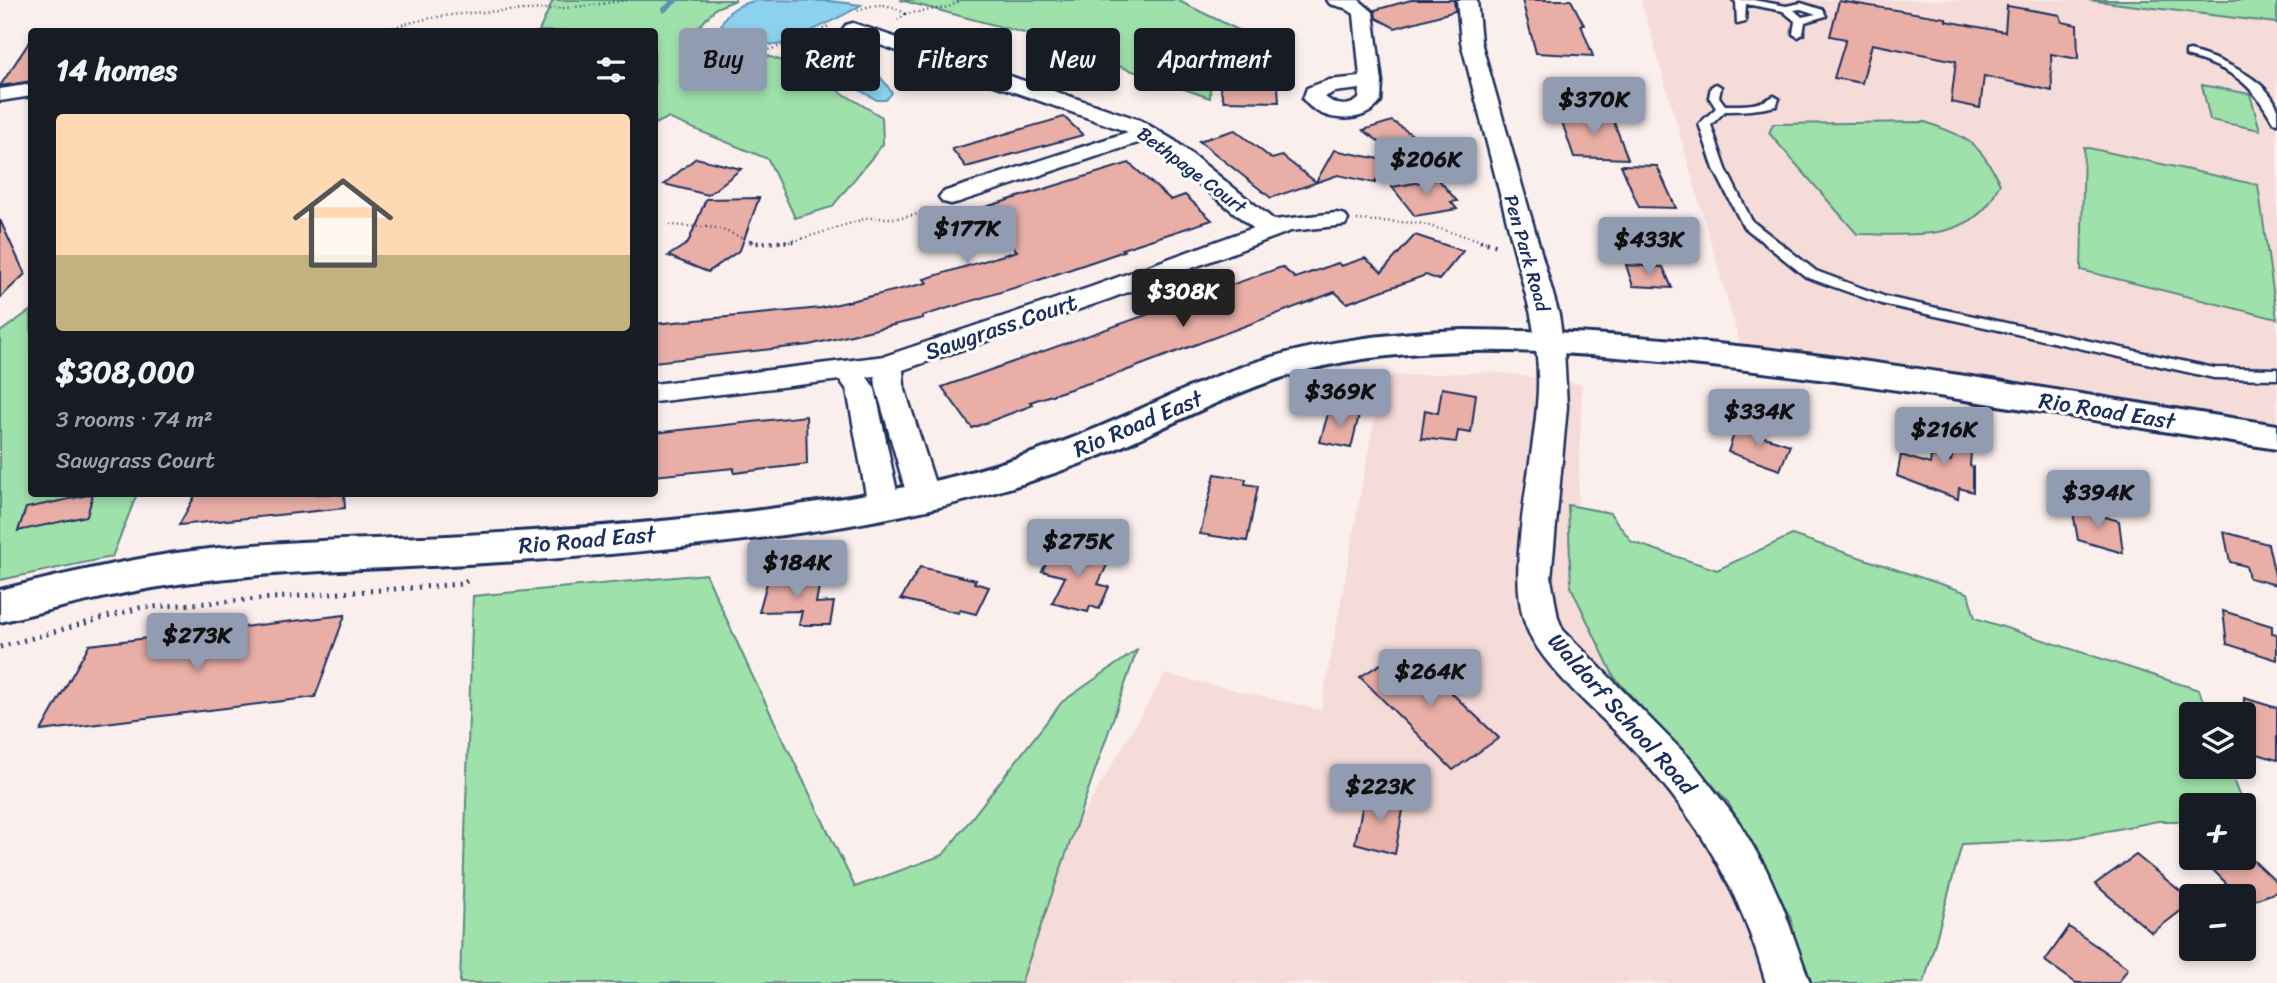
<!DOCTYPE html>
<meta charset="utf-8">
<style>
:root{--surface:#171b24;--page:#242831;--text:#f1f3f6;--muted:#9ea1a6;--line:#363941;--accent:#919bb2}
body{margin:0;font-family:Sriracha,sans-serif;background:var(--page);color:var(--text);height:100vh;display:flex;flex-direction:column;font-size:26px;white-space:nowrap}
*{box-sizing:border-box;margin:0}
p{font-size:23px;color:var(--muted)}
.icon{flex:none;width:38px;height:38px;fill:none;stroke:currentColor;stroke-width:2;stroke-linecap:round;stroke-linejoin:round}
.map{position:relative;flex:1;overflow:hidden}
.panel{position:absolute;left:28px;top:28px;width:630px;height:469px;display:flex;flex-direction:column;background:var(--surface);border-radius:7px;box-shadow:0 4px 10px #0003}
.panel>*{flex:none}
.top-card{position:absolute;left:679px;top:28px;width:665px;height:63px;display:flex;gap:14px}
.buttons{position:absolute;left:2179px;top:702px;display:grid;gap:14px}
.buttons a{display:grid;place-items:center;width:77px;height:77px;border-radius:7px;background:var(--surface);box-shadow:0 4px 10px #0003;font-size:35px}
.price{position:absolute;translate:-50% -60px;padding:0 16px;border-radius:7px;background:var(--accent);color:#111;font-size:23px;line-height:46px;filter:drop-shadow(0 2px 4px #0008)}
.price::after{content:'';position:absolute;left:50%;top:42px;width:21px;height:16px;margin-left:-10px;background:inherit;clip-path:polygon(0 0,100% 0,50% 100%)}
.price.on{background:#222;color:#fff}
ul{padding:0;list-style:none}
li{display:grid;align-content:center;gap:14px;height:371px;padding:0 28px}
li+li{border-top:2px solid var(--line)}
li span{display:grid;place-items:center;height:217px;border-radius:7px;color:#555}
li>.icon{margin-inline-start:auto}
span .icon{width:126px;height:126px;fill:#fffc;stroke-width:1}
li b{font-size:30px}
h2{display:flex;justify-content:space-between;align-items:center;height:84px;padding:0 28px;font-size:30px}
.pill{padding:0 24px;border-radius:7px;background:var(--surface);box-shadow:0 4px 10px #0003;font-size:24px;line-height:63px}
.pill.on{background:var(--accent);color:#111}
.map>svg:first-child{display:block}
</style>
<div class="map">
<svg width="2277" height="983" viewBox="0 0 2277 983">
<rect width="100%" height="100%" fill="#fbefed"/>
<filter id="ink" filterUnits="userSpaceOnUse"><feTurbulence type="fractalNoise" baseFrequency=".0143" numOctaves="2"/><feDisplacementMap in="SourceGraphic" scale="14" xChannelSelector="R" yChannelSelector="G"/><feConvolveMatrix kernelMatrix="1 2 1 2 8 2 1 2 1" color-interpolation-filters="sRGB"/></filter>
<g filter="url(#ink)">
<!-- built -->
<g fill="#f6dcd8">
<polygon points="1641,0 2243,0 2277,4 2277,431 1740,344"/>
<polygon points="1496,372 1582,384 1577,539 1876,983 984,983 1165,674 1321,710 1382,376"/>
</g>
<!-- green -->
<g fill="#9fe1aa" stroke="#5d8884" stroke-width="2">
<polygon points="553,0 736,0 716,8 695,31 797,66 882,117 883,144 832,207 795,218 768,159 668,118 655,124 654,32 539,31"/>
<polygon points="900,0 1177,0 1255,38 1211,49 1210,98 1024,33"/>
<polygon points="2088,0 2277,0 2277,23"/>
<polygon points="2202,85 2250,94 2260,130 2210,120"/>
<path d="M1925,122C1967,137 1980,142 2000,184C1995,191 1992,201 1986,207C1956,242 1899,234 1857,234L1769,133L1773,124Z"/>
<polygon points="2084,147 2258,185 2277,319 2081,270"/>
<polygon points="31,310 32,494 137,494 112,557 0,580 0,332"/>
<polygon points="1568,505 1610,513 1632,542 1717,570 1792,535 1968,593 1975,618 2199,690 2208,714 2191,714 2191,766 2228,767 2243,805 2191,805 2191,821 2158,821 2067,839 1962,844 1924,983 1806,983 1790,917 1728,802 1614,677 1571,587"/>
<polygon points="706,574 751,673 855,887 943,855 1062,702 1137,650 1021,983 460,983 473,596"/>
</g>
<!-- water -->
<g fill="#8cd1ed" stroke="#5f90b4" stroke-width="2">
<path d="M761,0L830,1L861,5C851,12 785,45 776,45C769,46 728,31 721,25C727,9 744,2 761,0Z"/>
<path d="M818,49C848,51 877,66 892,93L886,100H877L831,74L825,62L808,58L806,54Z"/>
</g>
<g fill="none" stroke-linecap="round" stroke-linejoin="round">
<!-- stream -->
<polyline stroke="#5f90b4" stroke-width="5" points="664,10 676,0"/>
</g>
<!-- building -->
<g fill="#e9afa7" stroke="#1b2f5e" stroke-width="2">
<polygon points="1411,0 1454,0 1455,11 1395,28 1376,18 1375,10"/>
<polygon points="1522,0 1571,0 1584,25 1581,25 1593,56 1536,53"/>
<polygon points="1839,1 1946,18 1946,21 2005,32 2007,6 2060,15 2062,22 2077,25 2078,59 2051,54 2052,91 1984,76 1980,108 1951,102 1956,61 1872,44 1862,83 1834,78 1846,39 1830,36"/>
<polygon points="32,38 32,81 0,86"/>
<polygon points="1227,72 1277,73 1279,102 1224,101 1218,81 1227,81"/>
<polygon points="1566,116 1612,117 1628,159 1574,157 1561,119 1567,119"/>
<polygon points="1064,117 1083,135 966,167 952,149"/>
<polygon points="1392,121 1414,136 1385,146 1363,130"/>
<polygon points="1235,130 1272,159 1282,156 1316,182 1334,150 1385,160 1375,183 1338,175 1271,198 1199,141"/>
<polygon points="696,158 741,169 708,195 664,184"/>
<polygon points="1129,163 1171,200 1185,195 1212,220 1122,249 1124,251 1030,283 922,316 923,318 809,345 654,362 654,324 821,308 927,283 924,279 1017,251 979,209"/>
<polygon points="1621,165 1657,166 1676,208 1639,207"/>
<polygon points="1438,179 1457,201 1451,202 1457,209 1415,216 1392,187"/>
<polygon points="759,198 740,250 708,272 668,256 688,243 706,199"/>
<polygon points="0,220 25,274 0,298"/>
<polygon points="1415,235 1463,251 1439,280 1426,275 1347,303 1335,292 1120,373 1030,402 1033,405 972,428 942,387 1282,267 1295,278 1338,263 1341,266 1365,258 1382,272"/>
<polygon points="1626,265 1663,267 1672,288 1633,286"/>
<polygon points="1442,388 1476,394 1471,433 1458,431 1456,442 1421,438 1425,410 1438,413"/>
<polygon points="1329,410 1359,415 1351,448 1320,442"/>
<polygon points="806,416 807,464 734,473 734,468 654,476 654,433"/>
<polygon points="1960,421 1973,423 1970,466 1973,467 1973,492 1959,488 1958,499 1897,476 1901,455 1930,464 1931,456 1951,461"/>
<polygon points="1736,428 1790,445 1780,470 1728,452"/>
<polygon points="1215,474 1246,479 1245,484 1258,486 1247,541 1200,534"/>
<polygon points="93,494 87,516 18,531 26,508"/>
<polygon points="196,494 344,494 345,508 179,525"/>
<polygon points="2072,507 2119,521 2123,553 2078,540"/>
<polygon points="2224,532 2268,544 2277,585 2249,578 2246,566 2230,562"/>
<polygon points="1054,548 1109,561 1098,584 1109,587 1099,609 1090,606 1088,612 1052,603 1065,577 1042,571"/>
<polygon points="920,567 976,580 974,583 989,587 976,614 960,610 959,613 901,599"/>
<polygon points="811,578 810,582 820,581 816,603 834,602 830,625 799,625 802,611 759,612 768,579"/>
<polygon points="2223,611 2272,626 2272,633 2277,634 2277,660 2227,644"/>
<polygon points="345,615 315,697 41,731 89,645"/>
<polygon points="1405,649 1499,738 1453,770 1360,677"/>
<polygon points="2244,698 2277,708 2277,760 2244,750"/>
<polygon points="1365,794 1404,804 1395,854 1355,843"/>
<polygon points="2136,855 2191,900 2191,903 2152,933 2095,884"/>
<polygon points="2201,858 2251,858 2277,883 2277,892 2246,903 2244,896 2239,896"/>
<polygon points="2069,927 2128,968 2118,983 2076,983 2045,961"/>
</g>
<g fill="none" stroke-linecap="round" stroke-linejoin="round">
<defs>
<g id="service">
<path d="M1733,0H1753L1786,6L1801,3L1823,10L1826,16L1805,22L1803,34L1798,37L1793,34L1795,21L1783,11L1746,4L1745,22L1737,24L1736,2ZM1801,9L1816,14L1802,17L1794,10Z"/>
<path d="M2190,51C2217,58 2266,77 2277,107C2277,111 2277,119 2277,123L2273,122C2252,83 2231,68 2186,56V52Z"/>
<path d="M1716,84L1721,87L1719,97L1725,105C1746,105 1757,106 1774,96L1779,99L1776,106C1758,110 1743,111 1725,111L1711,125L1726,169L1752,221L1816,271L1886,297L2214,368L2277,369V379L2214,378L1882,304L1806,277L1743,226L1714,169L1699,124L1716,108L1709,97L1711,87Z"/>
</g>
<g id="minor">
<path d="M1327,0H1359L1373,12L1382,82L1381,101C1364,126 1320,123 1303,99L1307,88L1329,80L1360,77L1354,14L1345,8L1330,4ZM1360,89L1359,99C1348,108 1336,106 1325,97L1334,92Z"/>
<path d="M1457,0H1477L1481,42L1559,315L1564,349L1567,407L1551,579L1558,618L1563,630L1691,760L1740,824L1766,869L1783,907L1810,983H1766C1739,887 1698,819 1630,746C1599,713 1541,667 1526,626C1505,571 1533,466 1537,405C1540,375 1537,345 1531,315L1461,42Z"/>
<polygon points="853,23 1140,120 1175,141 1274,220 1336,213 1345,215 1348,220 1345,225 1291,231 1109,299 903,370 904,387 940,499 935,507 924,510 913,507 908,499 876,387 875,376 867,377 875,389 900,506 895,514 884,517 873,514 868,506 847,390 840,380 654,402 654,384 885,356 1091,287 1253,228 1159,151 1144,141 959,202 951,204 943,202 939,197 943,192 1128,132 846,33 843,29 846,25"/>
<polygon points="32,84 32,96 0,101 0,89"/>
</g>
<path id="tertiary" d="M1464,330C1737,331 2008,384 2277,425V449C2089,420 1901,387 1712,366C1586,353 1454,340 1329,365C1249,381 1176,424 1102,455C1004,495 902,519 798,533C682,549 566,559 450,565C357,570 263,571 171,585C113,594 56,608 0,622V590C56,576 112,563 169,554C261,541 354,540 447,536C596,528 748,517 895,489C957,478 1017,460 1075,437C1136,413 1194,382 1256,362C1324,340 1393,333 1464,330Z"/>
</defs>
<!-- service casing -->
<use href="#service" stroke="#1b2f5e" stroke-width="5"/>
<!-- minor casing -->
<use href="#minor" stroke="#1b2f5e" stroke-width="5"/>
<!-- tertiary casing -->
<use href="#tertiary" stroke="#1b2f5e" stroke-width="6"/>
<!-- path-far2 -->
<g stroke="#1b2f5e" stroke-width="2.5" stroke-dasharray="1 3.5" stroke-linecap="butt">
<path d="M858,11C875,2 890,3 905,14L895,22"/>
<polyline points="905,14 949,7 961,0"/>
<path d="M381,32C435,11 490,12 547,9C574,8 601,4 628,0"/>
<polyline points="751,54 798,42 831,25"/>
<polyline points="1357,220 1419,223 1486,242"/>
<polyline points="670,225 717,228 754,242"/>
<polyline points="780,242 792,242 867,218 901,218 935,210"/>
</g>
<!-- path-far1 -->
<g stroke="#1b2f5e" stroke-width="4.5" stroke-dasharray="2 5" stroke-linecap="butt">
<polyline points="750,241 756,243 796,241"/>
<polyline points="1480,241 1499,246"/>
</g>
<!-- path -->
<polyline stroke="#1b2f5e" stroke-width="5" stroke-dasharray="2 6" stroke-linecap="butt" points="0,647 139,608 462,584 471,578"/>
<!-- service -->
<use href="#service" fill="#fff" fill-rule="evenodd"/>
<!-- minor -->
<use href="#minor" fill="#fff" fill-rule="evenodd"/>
<!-- tertiary -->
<use href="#tertiary" fill="#fff" fill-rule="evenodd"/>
</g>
</g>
<g text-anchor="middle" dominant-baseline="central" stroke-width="6" stroke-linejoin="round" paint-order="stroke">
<!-- far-street labels -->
<g font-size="19" fill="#1b2f5e" stroke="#fff">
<text transform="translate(1192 170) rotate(37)">Bethpage Court</text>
<text transform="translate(1527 253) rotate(74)">Pen Park Road</text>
</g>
<!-- street labels -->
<g font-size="23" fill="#1b2f5e" stroke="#fff">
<text transform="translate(1001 327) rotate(-19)">Sawgrass Court</text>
<text transform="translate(2107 411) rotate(9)">Rio Road East</text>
<text transform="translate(1138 424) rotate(-23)">Rio Road East</text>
<text transform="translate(587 540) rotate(-5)">Rio Road East</text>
<text transform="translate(1622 714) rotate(48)">Waldorf School Road</text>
</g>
</g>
</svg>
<div class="buttons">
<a><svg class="icon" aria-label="layers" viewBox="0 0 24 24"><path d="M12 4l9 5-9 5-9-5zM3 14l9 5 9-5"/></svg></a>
<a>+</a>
<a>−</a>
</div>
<b class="price" style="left:1594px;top:137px">$370K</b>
<b class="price" style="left:1426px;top:197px">$206K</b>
<b class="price" style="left:967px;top:266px">$177K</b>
<b class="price" style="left:1649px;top:277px">$433K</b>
<b class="price on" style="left:1183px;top:329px">$308K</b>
<b class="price" style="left:1340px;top:429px">$369K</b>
<b class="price" style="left:1759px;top:449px">$334K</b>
<b class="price" style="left:1944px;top:467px">$216K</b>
<b class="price" style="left:2098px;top:530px">$394K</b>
<b class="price" style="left:1078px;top:579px">$275K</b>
<b class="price" style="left:797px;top:600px">$184K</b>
<b class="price" style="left:197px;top:673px">$273K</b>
<b class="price" style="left:1430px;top:709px">$264K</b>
<b class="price" style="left:1380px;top:824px">$223K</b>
<div class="top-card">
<a class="pill on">Buy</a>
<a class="pill">Rent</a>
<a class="pill">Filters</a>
<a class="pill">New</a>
<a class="pill">Apartment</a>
</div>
<section class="panel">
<h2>14 homes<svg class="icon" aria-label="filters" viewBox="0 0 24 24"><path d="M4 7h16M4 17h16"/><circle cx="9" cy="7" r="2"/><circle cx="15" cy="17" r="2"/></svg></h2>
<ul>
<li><span style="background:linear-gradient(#ffd9b3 65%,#c2b280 0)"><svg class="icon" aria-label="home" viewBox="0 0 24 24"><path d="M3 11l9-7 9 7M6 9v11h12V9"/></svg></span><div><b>$308,000</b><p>3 rooms · 74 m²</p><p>Sawgrass Court</p></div></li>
</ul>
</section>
</div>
